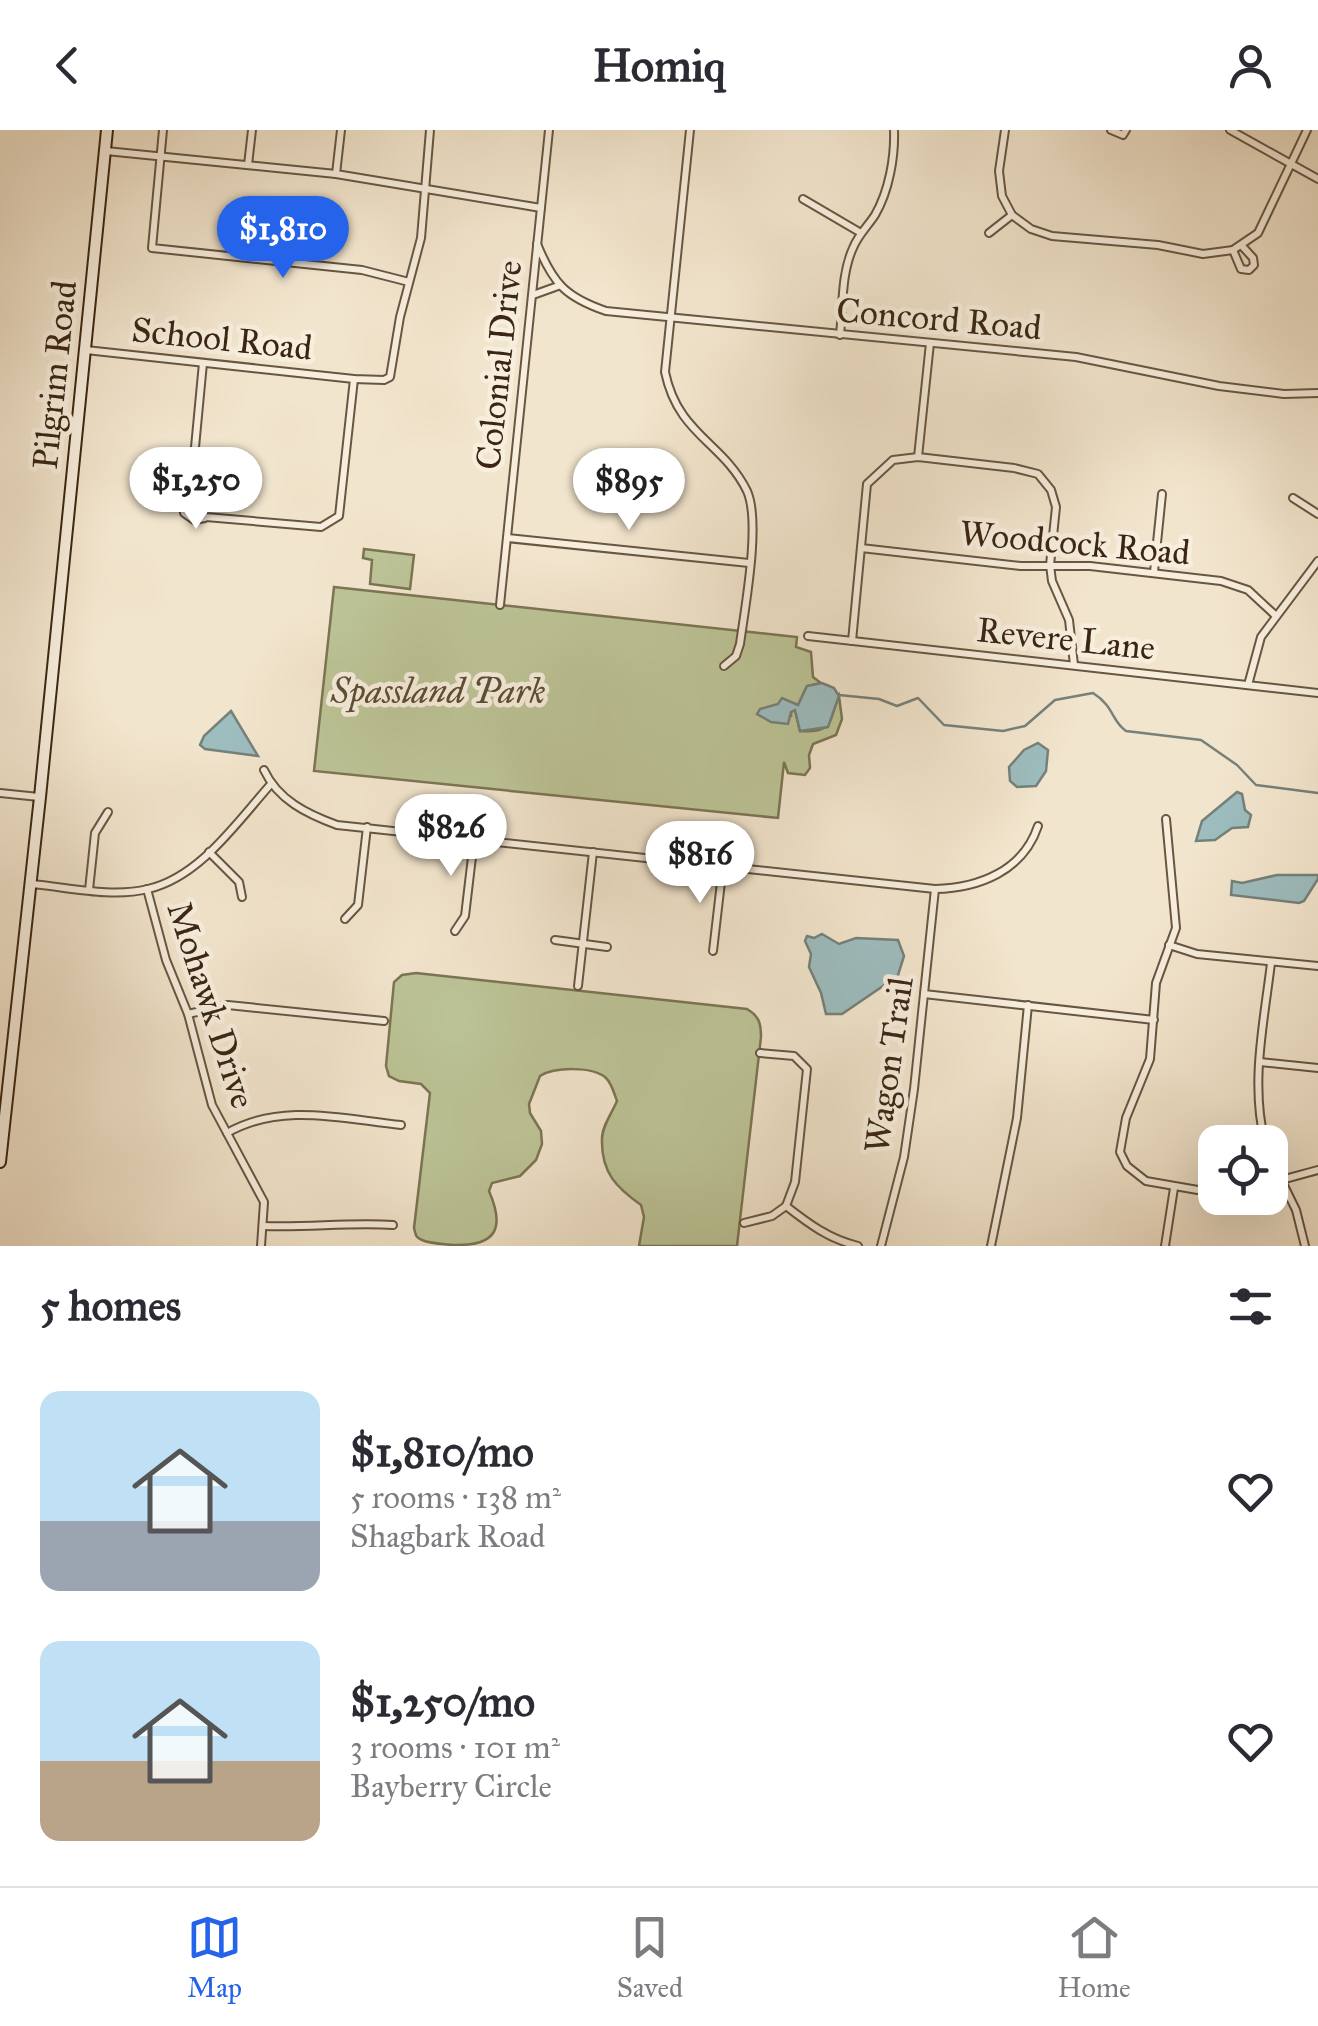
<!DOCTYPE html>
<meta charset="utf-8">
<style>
:root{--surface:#fff;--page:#f7f7f7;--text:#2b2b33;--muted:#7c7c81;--line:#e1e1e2;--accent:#2563eb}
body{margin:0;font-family:"IM FELL Great Primer",serif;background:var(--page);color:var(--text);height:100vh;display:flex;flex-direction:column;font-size:38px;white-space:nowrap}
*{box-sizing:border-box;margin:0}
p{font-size:32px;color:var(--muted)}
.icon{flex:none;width:55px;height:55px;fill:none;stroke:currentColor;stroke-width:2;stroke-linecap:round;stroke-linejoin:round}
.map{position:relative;height:1116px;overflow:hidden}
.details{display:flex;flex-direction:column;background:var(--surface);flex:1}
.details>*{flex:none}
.fabs{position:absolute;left:1198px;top:995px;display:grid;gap:20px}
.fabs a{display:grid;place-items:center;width:90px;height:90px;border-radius:20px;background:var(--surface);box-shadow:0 10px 40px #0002;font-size:50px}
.price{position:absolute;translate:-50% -85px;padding:0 22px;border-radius:35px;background:#fff;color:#222;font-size:32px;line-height:65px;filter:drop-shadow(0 2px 5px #0008)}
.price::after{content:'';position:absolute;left:50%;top:60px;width:30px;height:22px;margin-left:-15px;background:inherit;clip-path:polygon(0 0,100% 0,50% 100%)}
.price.current{background:var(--accent);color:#fff}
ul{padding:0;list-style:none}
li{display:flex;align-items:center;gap:30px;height:250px;padding:0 40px}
li span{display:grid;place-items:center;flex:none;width:280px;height:200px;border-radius:20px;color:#555}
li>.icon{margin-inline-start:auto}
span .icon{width:120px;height:120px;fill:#fffc;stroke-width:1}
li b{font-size:42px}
h2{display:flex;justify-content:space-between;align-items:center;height:120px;padding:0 40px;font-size:42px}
header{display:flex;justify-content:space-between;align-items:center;height:130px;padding:0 40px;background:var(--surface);font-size:45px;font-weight:800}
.tabs{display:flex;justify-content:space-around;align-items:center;height:140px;border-top:2px solid var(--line);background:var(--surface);font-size:28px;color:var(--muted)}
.tabs a{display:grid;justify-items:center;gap:5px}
.tabs .current{color:var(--accent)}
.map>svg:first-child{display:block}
</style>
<header><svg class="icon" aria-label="back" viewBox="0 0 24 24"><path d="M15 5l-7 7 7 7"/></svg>Homiq<svg class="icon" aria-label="person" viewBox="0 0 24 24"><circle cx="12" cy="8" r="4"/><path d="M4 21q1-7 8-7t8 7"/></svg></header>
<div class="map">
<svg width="1318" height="1116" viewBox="0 0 1318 1116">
<rect width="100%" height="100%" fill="#f2e5cd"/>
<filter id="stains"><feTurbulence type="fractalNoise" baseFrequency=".002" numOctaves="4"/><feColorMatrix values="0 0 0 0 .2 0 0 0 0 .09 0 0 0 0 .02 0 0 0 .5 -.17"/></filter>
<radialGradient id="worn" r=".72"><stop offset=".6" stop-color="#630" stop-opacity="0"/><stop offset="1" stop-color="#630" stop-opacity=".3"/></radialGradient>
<!-- green -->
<g fill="#bcc497" stroke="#7b7554" stroke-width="2.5">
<polygon points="364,419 414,425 410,459 370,454 372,430 363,428"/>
<path d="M334,457L797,507L796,517L811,522L813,547L821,553L807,556L798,575L790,572L791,587V582L795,580L800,601C835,603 828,591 839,566L842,589L836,605L813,614L809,625L810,638L805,645L788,643L784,632L778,688L314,641Z"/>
<path d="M416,843L747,879C759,886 761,893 761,907L737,1116H639L644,1087L641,1075C617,1058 601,1043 602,1009C602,996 612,983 617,971C614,963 612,954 606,948C593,936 554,937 540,946L529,974L530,983L541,1001L542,1014L536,1030L520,1046L492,1053L489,1061C505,1098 497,1116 454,1115C445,1114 431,1114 422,1110C415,1107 416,1105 414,1098L430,963L421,954L399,951L389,946L386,936L394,852L402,845Z"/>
</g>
<!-- water -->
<g fill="#9dbdbf" stroke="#75817a" stroke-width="2.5">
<polygon points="822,553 834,558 839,566 828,597 800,601 795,580 791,582 788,594 771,592 757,584 760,579 778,574 782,568 798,575 807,556"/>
<polygon points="231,581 258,626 205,619 200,615 204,606"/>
<polygon points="1038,613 1048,620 1046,641 1036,656 1017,657 1010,651 1009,637 1024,620"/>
<polygon points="1237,662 1242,664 1245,680 1251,685 1248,697 1232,698 1215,710 1196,711 1202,691"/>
<polygon points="1277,745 1318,745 1318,749 1304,771 1299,773 1231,765 1232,751 1242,753"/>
<polygon points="822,804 839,814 856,808 898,810 904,826 898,845 902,858 889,852 842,884 826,884 821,863 809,837 811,824 805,811 807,806 814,808"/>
</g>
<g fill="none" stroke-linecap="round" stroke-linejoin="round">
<!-- stream -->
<path stroke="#75817a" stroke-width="2.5" d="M839,565L879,569L897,576L918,568L944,595L1003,601L1025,596L1055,570L1093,563C1115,577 1111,591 1126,601L1201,610L1237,635L1256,655L1318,663"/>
<defs>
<g id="street">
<polyline points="163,0 152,118 362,140 409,152"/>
<path d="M690,0L665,242C678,305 723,312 747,361C761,392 745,477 740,514L736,526L724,536"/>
<polyline points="1005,0 999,41 1002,66 1012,85 1031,99 1052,106 1158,115 1203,124 1233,120 1258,103 1307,0"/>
<polyline points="1111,0 1123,5 1126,0"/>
<polyline points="1230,0 1318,49"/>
<polyline points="106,21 336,44 541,78"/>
<polyline points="248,35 252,0"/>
<polyline points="336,44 341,0"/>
<polyline points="803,69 861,103"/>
<polyline points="989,103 1012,85"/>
<path d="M537,114C553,153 565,167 606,181L1076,227L1219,256L1284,264L1318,263"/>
<polyline points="1233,120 1241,139 1249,140 1254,135 1253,128 1242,116"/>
<polyline points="533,165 558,156"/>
<path d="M840,205C843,177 841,144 853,118C858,105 868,96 875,85C889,61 895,27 894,0"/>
<polyline points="86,220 354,249 384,250 390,247 400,187 421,108 430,0"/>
<polyline points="203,233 190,370 194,378 206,387 321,397 339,386 354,249"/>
<polyline points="918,327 930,213"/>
<polyline points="188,366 183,375 184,383 194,390 205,388"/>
<polyline points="1293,368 1318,384"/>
<polyline points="507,408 749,433"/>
<polyline points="861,418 1021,436 1090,436 1221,451 1248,460 1275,485"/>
<polyline points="1154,442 1162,364"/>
<polyline points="500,475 549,0"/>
<polyline points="808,506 1318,563"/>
<polyline points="852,511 867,354 893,330 918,327 1014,338 1038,344 1051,360 1056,377 1050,435 1052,451 1069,490 1074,535"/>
<polyline points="1248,555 1261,507 1318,431"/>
<path d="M264,640C278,670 307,684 337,695L935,759C979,758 1023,741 1038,696"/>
<polyline points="0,663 39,667"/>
<polyline points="1166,689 1176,798 1156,853 1150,929 1126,988 1120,1022 1127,1036 1146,1051 1215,1063"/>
<polyline points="209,722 239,752 242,767"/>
<path d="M31,754C68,757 111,768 148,759C200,747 237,692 271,654"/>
<polyline points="147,759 166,830 188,884 212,975 264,1072 261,1116"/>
<polyline points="89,760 95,703 108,682"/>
<polyline points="345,789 358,775 367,697"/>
<polyline points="455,801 465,786 474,710"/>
<polyline points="555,810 607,817"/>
<polyline points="1169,815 1197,824 1318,836"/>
<polyline points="713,821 723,735"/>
<polyline points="578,856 593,722"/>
<polyline points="924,864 1154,890"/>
<polyline points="188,884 228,875 384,891"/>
<polyline points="760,923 794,926 807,939 795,1052 786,1076"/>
<polyline points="1260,932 1318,938"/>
<path d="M227,1003C281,972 342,989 401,995"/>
<path d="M1265,1012C1250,954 1264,892 1271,833"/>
<polyline points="1270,1027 1296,1080 1305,1116"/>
<polyline points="1270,1053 1318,1040"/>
<path d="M744,1093L772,1086L786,1076C809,1094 829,1109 858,1116"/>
<path d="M263,1096C307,1098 349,1092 393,1095"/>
<polyline points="881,1116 904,1027 914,959 935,759"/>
<polyline points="991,1116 1017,988 1028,875"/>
<polyline points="1165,1116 1174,1058"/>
</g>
<polyline id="secondary" points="0,1032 40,667 107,0"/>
</defs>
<!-- street casing -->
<use href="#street" stroke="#685641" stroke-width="10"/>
<!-- secondary casing -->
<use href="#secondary" stroke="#3a2612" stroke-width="14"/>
<!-- street -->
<use href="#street" stroke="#f7eede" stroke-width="6"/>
<!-- secondary -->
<use href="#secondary" stroke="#f7eede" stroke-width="10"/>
</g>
<g text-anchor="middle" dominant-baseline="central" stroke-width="9" stroke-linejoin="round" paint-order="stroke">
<!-- street labels -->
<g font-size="35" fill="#3a2612" stroke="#f7eede">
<text transform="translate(939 189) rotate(5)">Concord Road</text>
<text transform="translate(222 209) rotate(6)">School Road</text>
<text transform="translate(499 235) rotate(-84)">Colonial Drive</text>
<text transform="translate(55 245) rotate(-84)">Pilgrim Road</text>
<text transform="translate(1075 413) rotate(5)">Woodcock Road</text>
<text transform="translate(1066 509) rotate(6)">Revere Lane</text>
<text transform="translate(211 875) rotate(72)">Mohawk Drive</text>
<text transform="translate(889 935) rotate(-82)">Wagon Trail</text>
</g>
<!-- park labels -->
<g font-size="35" font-style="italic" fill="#5a4e33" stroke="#f7eede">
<text x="438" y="561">Spassland Park</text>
</g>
</g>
<rect width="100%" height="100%" filter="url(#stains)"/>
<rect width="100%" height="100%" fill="url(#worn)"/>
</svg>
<div class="fabs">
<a><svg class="icon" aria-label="locate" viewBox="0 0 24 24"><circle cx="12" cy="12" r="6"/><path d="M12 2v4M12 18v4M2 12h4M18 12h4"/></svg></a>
</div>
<b class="price current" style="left:283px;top:151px">$1,810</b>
<b class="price" style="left:196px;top:402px">$1,250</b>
<b class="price" style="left:629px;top:403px">$895</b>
<b class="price" style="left:451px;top:749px">$826</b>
<b class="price" style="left:700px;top:776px">$816</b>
</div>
<section class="details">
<h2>5 homes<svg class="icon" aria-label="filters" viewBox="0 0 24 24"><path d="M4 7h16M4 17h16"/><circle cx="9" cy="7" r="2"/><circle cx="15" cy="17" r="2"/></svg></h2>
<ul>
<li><span style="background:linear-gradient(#bfe0f5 65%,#9aa5b1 0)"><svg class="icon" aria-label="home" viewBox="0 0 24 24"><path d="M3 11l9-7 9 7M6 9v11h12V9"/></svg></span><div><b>$1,810/mo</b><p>5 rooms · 138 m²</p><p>Shagbark Road</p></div><svg class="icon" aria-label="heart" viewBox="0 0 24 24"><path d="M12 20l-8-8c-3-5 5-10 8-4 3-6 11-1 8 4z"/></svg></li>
<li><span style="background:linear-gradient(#bfe0f5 60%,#b9a48a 0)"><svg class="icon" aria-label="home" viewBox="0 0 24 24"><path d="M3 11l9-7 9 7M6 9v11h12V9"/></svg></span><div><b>$1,250/mo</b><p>3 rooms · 101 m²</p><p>Bayberry Circle</p></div><svg class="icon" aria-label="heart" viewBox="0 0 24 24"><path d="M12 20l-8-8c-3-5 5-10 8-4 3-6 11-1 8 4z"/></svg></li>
</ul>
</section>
<nav class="tabs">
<a class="current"><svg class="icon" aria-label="map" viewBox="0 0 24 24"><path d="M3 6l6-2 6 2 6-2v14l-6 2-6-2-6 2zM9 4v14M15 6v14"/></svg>Map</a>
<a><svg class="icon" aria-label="saved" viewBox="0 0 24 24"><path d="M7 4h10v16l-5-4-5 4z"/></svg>Saved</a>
<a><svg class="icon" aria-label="home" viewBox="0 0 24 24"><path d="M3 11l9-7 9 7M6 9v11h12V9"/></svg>Home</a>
</nav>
